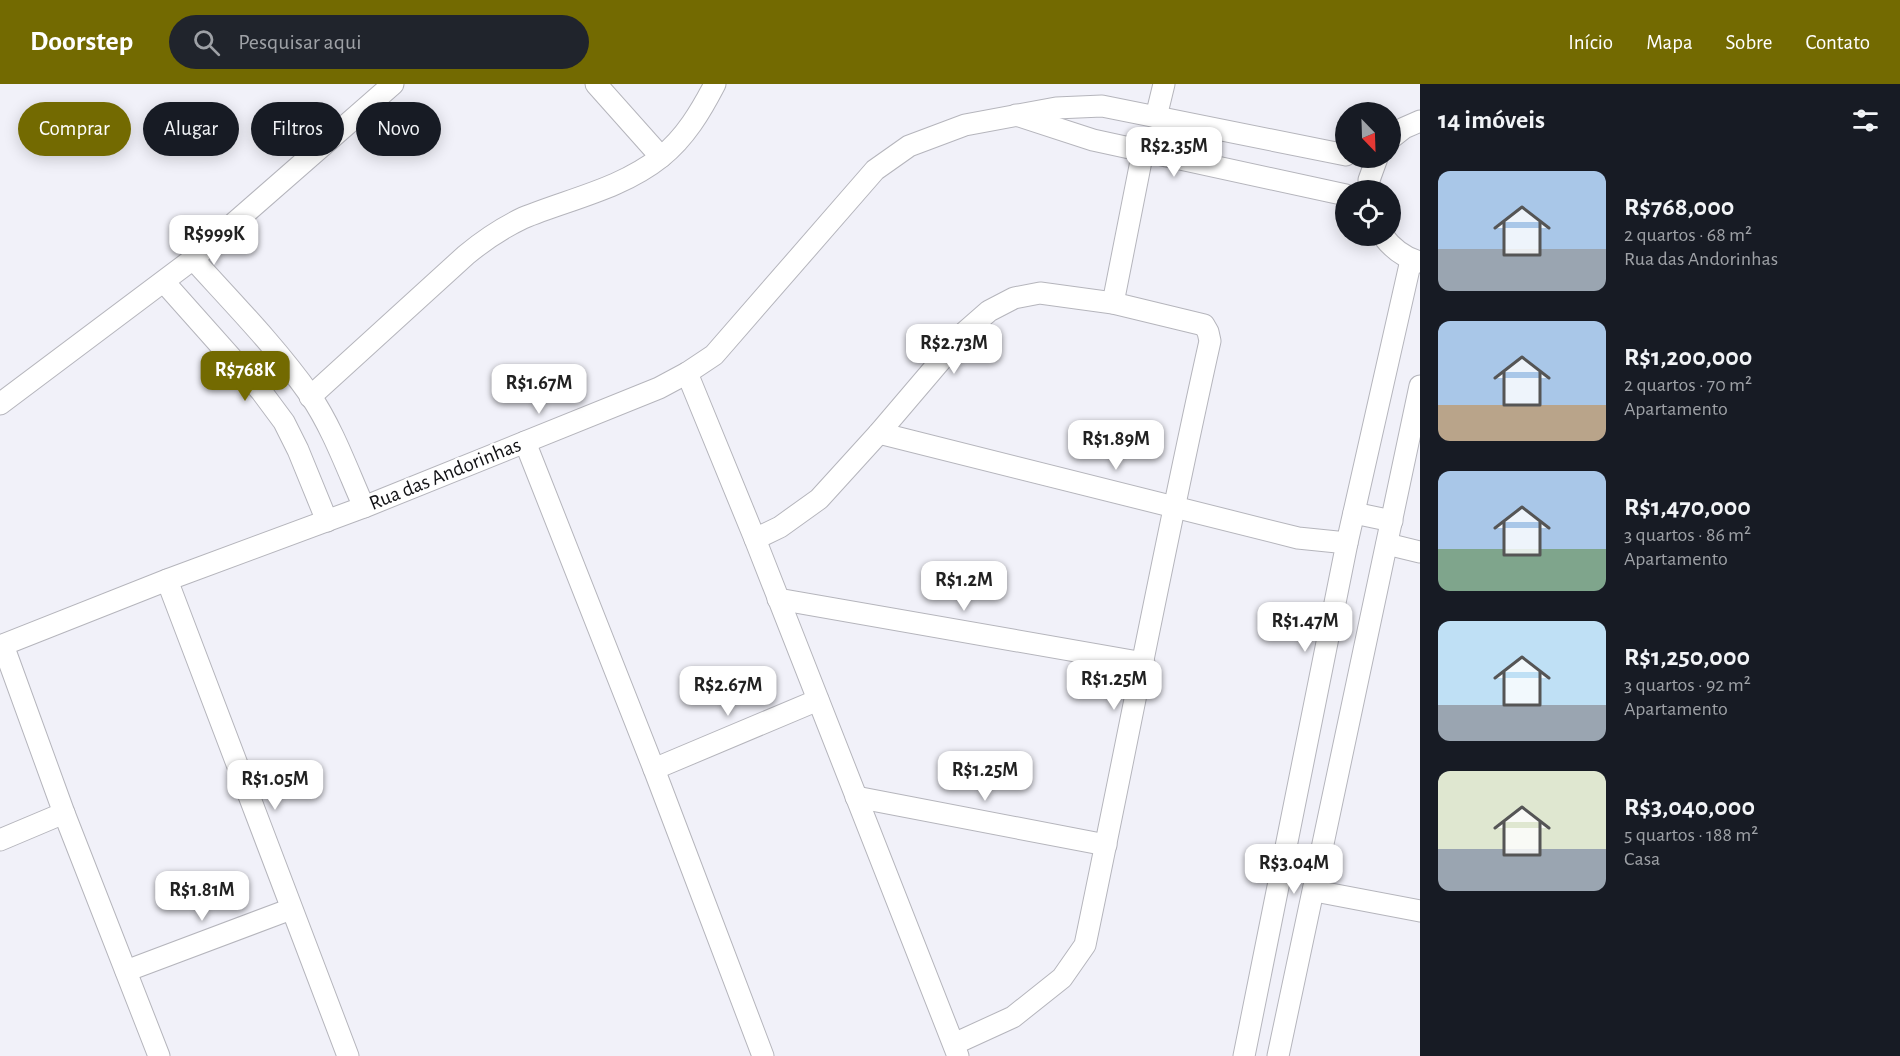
<!DOCTYPE html>
<html lang="pt">
<meta charset="utf-8">
<style>
:root{--surface:#171b24;--page:#20242c;--text:#f1f3f6;--muted:#9ea1a6;--accent:#736a01}
body{margin:0;font-family:"Alegreya Sans",sans-serif;background:var(--page);color:var(--text);height:100vh;display:flex;flex-direction:column;font-size:22px;white-space:nowrap}
*{box-sizing:border-box;margin:0}
p{font-size:20px;color:var(--muted)}
.icon{flex:none;width:33px;height:33px;fill:none;stroke:currentColor;stroke-width:2;stroke-linecap:round;stroke-linejoin:round}
.map{position:relative;flex:1;overflow:hidden}
.panel{display:flex;flex-direction:column;background:var(--surface);width:480px}
.panel>*{flex:none}
.hud{position:absolute;left:18px;top:18px;width:570px;height:54px;display:flex;gap:12px}
.needle{width:39px;rotate:157deg}
.fabs{position:absolute;left:1335px;top:18px;display:grid;gap:12px}
.fabs a{display:grid;place-items:center;width:66px;height:66px;border-radius:50%;background:var(--surface);box-shadow:0 3px 15px #0003;font-size:30px}
.price{position:absolute;translate:-50% -51px;padding:0 14px;border-radius:12px;background:#fff;color:#222;font-size:20px;line-height:39px;filter:drop-shadow(0 2px 3px #0008)}
.price::after{content:'';position:absolute;left:50%;top:36px;width:18px;height:14px;margin-left:-9px;background:inherit;clip-path:polygon(0 0,100% 0,50% 100%)}
.price.active{background:var(--accent);color:#fff}
ul{padding:0;list-style:none}
li{display:flex;align-items:center;gap:18px;height:150px;padding:0 18px}
li span{display:grid;place-items:center;flex:none;width:168px;height:120px;border-radius:12px;color:#555}
li>.icon{margin-inline-start:auto}
span .icon{width:72px;height:72px;fill:#fffc;stroke-width:1}
li b{font-size:26px}
h2{display:flex;justify-content:space-between;align-items:center;height:72px;padding:0 18px;font-size:26px}
.pill{padding:0 21px;border-radius:27px;background:var(--surface);box-shadow:0 3px 15px #0003;font-size:21px;line-height:54px}
.pill.active{background:var(--accent);color:#fff}
header{display:flex;align-items:center;gap:36px;box-sizing:border-box;height:84px;padding:0 30px;background:var(--accent);color:#fff}
header strong{font-size:28px}
nav{display:flex;gap:33px;margin-inline-start:auto;font-size:21px}
.search{width:420px;height:54px;background:var(--page);display:flex;align-items:center;gap:15px;box-sizing:border-box;padding:0 21px;border-radius:33px;color:var(--muted);font-size:22px}
main{display:flex;flex:1;min-height:0}
.map>svg:first-child{display:block}
</style>
<header>
<strong>Doorstep</strong>
<div class="search"><svg class="icon" aria-label="search" viewBox="0 0 24 24"><circle cx="10" cy="10" r="6"/><path d="M15 15l6 6"/></svg>Pesquisar aqui</div>
<nav><a>Início</a><a>Mapa</a><a>Sobre</a><a>Contato</a></nav>
</header>
<main>
<div class="map">
<svg width="1420" height="972" viewBox="0 0 1420 972">
<rect width="100%" height="100%" fill="#f1f1f9"/>
<g fill="none" stroke-linecap="round" stroke-linejoin="round">
<defs>
<g id="minor">
<polyline points="596,0 661,73"/>
<polyline points="1016,31 1093,56 1346,111"/>
<polyline points="1156,33 1164,0"/>
<polyline points="1390,55 1404,44 1420,37"/>
<polyline points="1369,106 1369,96 1377,74"/>
<path d="M1383,152C1392,164 1405,174 1420,178"/>
<path d="M193,175C233,219 276,263 310,311C333,345 347,385 364,423"/>
<polyline points="164,198 261,307 284,338 298,366 327,437"/>
<polyline points="1113,219 1143,67"/>
<polyline points="687,289 755,455 958,972"/>
<path d="M310,313L466,171C484,156 502,144 523,134C569,115 621,105 661,73C685,54 701,27 715,0"/>
<polyline points="0,320 193,175 393,0"/>
<polyline points="879,349 1298,454 1347,459"/>
<polyline points="525,358 654,685 763,972"/>
<polyline points="1354,429 1392,437"/>
<path d="M755,455L780,443L819,415L879,349L965,248L989,227L1014,214L1040,209L1113,219L1204,241L1208,248L1210,257C1165,458 1127,660 1085,861L1062,894L1013,933L954,960"/>
<polyline points="1387,460 1420,468"/>
<polyline points="167,496 348,972"/>
<polyline points="778,515 1144,579"/>
<polyline points="3,561 64,729 159,972"/>
<polyline points="0,562 167,496 364,423 659,304 687,289 714,271 875,86 909,62 965,41 1056,24 1102,22 1346,71"/>
<polyline points="654,685 818,616"/>
<polyline points="856,713 1106,761"/>
<polyline points="0,756 64,729"/>
<polyline points="1315,807 1420,827"/>
<polyline points="126,887 291,825"/>
<polyline points="1244,972 1347,459 1411,176"/>
<polyline points="1278,972 1420,302"/>
</g>
</defs>
<!-- minor casing -->
<use href="#minor" stroke="#b5b5bc" stroke-width="23"/>
<!-- minor -->
<use href="#minor" stroke="#fff" stroke-width="21"/>
</g>
<g text-anchor="middle" dominant-baseline="central" stroke-width="5" stroke-linejoin="round" paint-order="stroke">
<!-- street labels -->
<g font-size="21" fill="#121215" stroke="#fff">
<text transform="translate(445 390) rotate(-22)">Rua das Andorinhas</text>
</g>
</g>
</svg>
<div class="fabs">
<a><svg class="needle" viewBox="-14 -14 28 28"><path d="M0-13l5 13h-10z" fill="#e53935"/><path d="M0 13l5-13h-10z" fill="#9ea1a6"/></svg></a>
<a><svg class="icon" aria-label="locate" viewBox="0 0 24 24"><circle cx="12" cy="12" r="6"/><path d="M12 2v4M12 18v4M2 12h4M18 12h4"/></svg></a>
</div>
<b class="price" style="left:1174px;top:94px">R$2.35M</b>
<b class="price" style="left:214px;top:182px">R$999K</b>
<b class="price" style="left:954px;top:291px">R$2.73M</b>
<b class="price active" style="left:245px;top:318px">R$768K</b>
<b class="price" style="left:539px;top:331px">R$1.67M</b>
<b class="price" style="left:1116px;top:387px">R$1.89M</b>
<b class="price" style="left:964px;top:528px">R$1.2M</b>
<b class="price" style="left:1305px;top:569px">R$1.47M</b>
<b class="price" style="left:1114px;top:627px">R$1.25M</b>
<b class="price" style="left:728px;top:633px">R$2.67M</b>
<b class="price" style="left:985px;top:718px">R$1.25M</b>
<b class="price" style="left:275px;top:727px">R$1.05M</b>
<b class="price" style="left:1294px;top:811px">R$3.04M</b>
<b class="price" style="left:202px;top:838px">R$1.81M</b>
<div class="hud">
<a class="pill active">Comprar</a>
<a class="pill">Alugar</a>
<a class="pill">Filtros</a>
<a class="pill">Novo</a>
</div>
</div>
<section class="panel">
<h2>14 imóveis<svg class="icon" aria-label="filters" viewBox="0 0 24 24"><path d="M4 7h16M4 17h16"/><circle cx="9" cy="7" r="2"/><circle cx="15" cy="17" r="2"/></svg></h2>
<ul>
<li><span style="background:linear-gradient(#a9c7e8 65%,#9aa5b1 0)"><svg class="icon" aria-label="home" viewBox="0 0 24 24"><path d="M3 11l9-7 9 7M6 9v11h12V9"/></svg></span><div><b>R$768,000</b><p>2 quartos · 68 m²</p><p>Rua das Andorinhas</p></div></li>
<li><span style="background:linear-gradient(#a9c7e8 70%,#b9a48a 0)"><svg class="icon" aria-label="home" viewBox="0 0 24 24"><path d="M3 11l9-7 9 7M6 9v11h12V9"/></svg></span><div><b>R$1,200,000</b><p>2 quartos · 70 m²</p><p>Apartamento</p></div></li>
<li><span style="background:linear-gradient(#a9c7e8 65%,#7fa58c 0)"><svg class="icon" aria-label="home" viewBox="0 0 24 24"><path d="M3 11l9-7 9 7M6 9v11h12V9"/></svg></span><div><b>R$1,470,000</b><p>3 quartos · 86 m²</p><p>Apartamento</p></div></li>
<li><span style="background:linear-gradient(#bfe0f5 70%,#9aa5b1 0)"><svg class="icon" aria-label="home" viewBox="0 0 24 24"><path d="M3 11l9-7 9 7M6 9v11h12V9"/></svg></span><div><b>R$1,250,000</b><p>3 quartos · 92 m²</p><p>Apartamento</p></div></li>
<li><span style="background:linear-gradient(#dfe7d0 65%,#9aa5b1 0)"><svg class="icon" aria-label="home" viewBox="0 0 24 24"><path d="M3 11l9-7 9 7M6 9v11h12V9"/></svg></span><div><b>R$3,040,000</b><p>5 quartos · 188 m²</p><p>Casa</p></div></li>
</ul>
</section>
</main>
